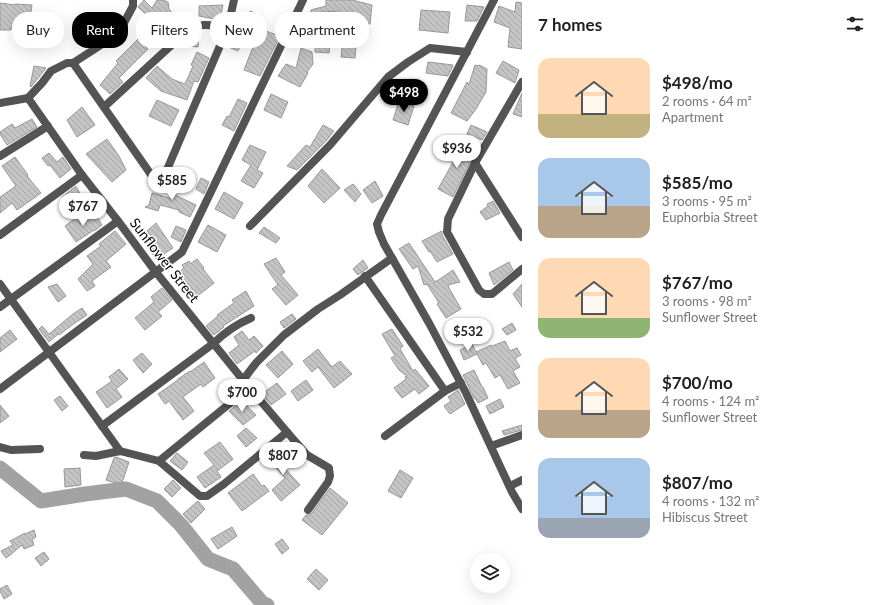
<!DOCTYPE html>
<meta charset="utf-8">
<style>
:root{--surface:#fff;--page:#f6f6f6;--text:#202124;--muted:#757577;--accent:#000}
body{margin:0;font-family:Lato,sans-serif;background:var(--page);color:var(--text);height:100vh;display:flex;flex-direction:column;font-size:15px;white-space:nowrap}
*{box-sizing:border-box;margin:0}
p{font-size:13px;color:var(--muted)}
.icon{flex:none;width:22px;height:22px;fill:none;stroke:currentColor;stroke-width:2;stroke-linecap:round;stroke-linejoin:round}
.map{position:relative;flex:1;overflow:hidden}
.drawer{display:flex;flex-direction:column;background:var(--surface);width:360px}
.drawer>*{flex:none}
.hud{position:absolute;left:12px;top:12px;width:380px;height:36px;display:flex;gap:8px}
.fabs{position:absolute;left:470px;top:553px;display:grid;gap:8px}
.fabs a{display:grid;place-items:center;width:40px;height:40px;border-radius:50%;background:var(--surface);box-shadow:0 4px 16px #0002;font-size:20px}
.price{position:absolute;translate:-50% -34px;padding:0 9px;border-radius:14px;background:#fff;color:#222;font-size:13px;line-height:26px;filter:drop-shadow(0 1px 2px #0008)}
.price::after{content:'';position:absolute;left:50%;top:24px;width:12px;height:9px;margin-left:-6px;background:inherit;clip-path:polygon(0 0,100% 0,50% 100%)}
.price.selected{background:var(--accent);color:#fff}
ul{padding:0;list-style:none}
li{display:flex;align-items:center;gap:12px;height:100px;padding:0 16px}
li span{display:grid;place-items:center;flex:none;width:112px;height:80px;border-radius:12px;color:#555}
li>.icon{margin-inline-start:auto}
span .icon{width:48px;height:48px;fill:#fffc;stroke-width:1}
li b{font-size:17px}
h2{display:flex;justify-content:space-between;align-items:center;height:48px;padding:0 16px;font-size:17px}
.chip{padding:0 14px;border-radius:16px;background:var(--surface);box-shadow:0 4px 16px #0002;font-size:14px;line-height:36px}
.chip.selected{background:var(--accent);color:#fff}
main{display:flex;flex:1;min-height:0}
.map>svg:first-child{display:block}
</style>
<main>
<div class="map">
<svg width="522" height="605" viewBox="0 0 522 605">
<defs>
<pattern id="building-back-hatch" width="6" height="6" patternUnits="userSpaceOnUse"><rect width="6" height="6" fill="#c4c4c4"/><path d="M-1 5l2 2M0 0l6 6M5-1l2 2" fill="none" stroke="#a7a7a7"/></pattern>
</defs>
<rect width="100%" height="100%" fill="#fff"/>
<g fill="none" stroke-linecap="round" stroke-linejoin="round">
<!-- river -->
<polyline stroke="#a2a2a2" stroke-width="15" points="0,468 41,501 85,494 126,489 157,501 181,525 208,559 233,569 263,604 267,605"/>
</g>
<!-- building -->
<g fill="url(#building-back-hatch)" stroke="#989898">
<polygon points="144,0 152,8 157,0 163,0 168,2 169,9 175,16 162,29 138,7"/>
<polygon points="326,0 352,0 372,5 370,24 357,23 354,47 356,47 355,58 341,57 345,21 338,21 338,11 311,13 311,10 326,6"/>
<polygon points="516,2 522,3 522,49 508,47 510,28 494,22 499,6 515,12"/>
<polygon points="0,3 15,5 15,4 32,5 29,27 12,25 11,30 0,30"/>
<polygon points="223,5 220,20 199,16 199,6"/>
<polygon points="467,5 484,7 477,21 465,21"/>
<polygon points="421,10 450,12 448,33 419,30"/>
<polygon points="251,11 255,14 238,51 226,46 232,31 240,34 240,18"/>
<polygon points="260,29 280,36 260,76 244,70"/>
<polygon points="191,34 199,35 198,47 186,46 187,39"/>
<polygon points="316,34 331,35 329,53 315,52"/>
<polygon points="138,39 148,49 119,78 123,82 110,94 100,85 118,63 116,61"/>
<polygon points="301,48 312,52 313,64 307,72 308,73 300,87 278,76 286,64 296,68"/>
<polygon points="197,52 209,58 198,82 194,81 187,100 161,91 146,78 157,66 172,79 185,84 193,66 191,65"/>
<polygon points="503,61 519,70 515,83 496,73"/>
<polygon points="428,62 453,65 452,68 448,76 426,73"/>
<polygon points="475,65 479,66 479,65 487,69 486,92 476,109 467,121 451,113 467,82 469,84"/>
<polygon points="34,66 46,68 31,87 30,86"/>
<polygon points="522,93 522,117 513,114"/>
<polygon points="271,94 288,102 281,118 264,110"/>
<polygon points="238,99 247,103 234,131 222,125 227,116 229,117"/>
<polygon points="157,100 179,110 171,126 149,116"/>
<polygon points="399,101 414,106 408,125 393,120"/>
<polygon points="82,107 95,125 77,137 67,120"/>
<polygon points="32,119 37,127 7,145 0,134 0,132 12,124 15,128"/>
<polygon points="323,125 334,131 326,141 297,170 287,166 306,145 310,147"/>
<polygon points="471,125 487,132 482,140 467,134"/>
<polygon points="107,139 119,156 126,170 112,182 86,154"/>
<polygon points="460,141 476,150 453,197 438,189 456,157 452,155"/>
<polygon points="250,145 266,152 257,170 263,173 254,188 241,181 251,165 242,160"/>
<polygon points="49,153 57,162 63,157 71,169 60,178 50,165 48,166 42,158"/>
<polygon points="15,157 28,175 27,176 41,193 17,210 12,203 0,213 0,197 16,186 2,166"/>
<polygon points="322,169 340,188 324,203 308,186"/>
<polygon points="201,178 209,182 204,194 196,189"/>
<polygon points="172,181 179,190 173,194 196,205 190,217 179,212 179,210 160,205 158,211 145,207 149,205 152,193 173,199 164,187"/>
<polygon points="375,181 383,196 372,203 363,190"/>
<polygon points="353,184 361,194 355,202 344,190"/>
<polygon points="76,186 82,197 68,206 62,197"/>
<polygon points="224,192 243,203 234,219 215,209"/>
<polygon points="493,201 500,213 486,220 480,212 488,206 487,204"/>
<polygon points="95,214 102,225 94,231 94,230 76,242 65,226 77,217 81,224"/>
<polygon points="156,223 173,248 156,259 147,246 154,240 147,231"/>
<polygon points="208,225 226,235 217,252 198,242"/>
<polygon points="176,226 186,230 181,242 171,237"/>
<polygon points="264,227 280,238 276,243 259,233"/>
<polygon points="115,231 126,244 106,261 111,267 92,281 95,286 87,291 78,279 93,264 87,256 101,246 99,244"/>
<polygon points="442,231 442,235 453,254 437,262 430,251 429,252 422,241"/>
<polygon points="409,243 435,282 443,277 453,270 460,282 448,285 449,288 461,309 446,318 437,304 439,303 427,284 424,285 418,266 413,269 399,249"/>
<polygon points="276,258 285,272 281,275 298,295 286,305 272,289 278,285 264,264"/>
<polygon points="197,259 204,268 203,269 214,283 195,298 182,280 176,274 184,268 182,265 189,261 190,264"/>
<polygon points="363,260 368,268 362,272 358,275 353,269"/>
<polygon points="509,262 513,270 494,285 489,273"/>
<polygon points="57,284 66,296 58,302 48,287"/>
<polygon points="522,284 522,307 513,294"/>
<polygon points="162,288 172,300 158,312 162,316 145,330 135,318 154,302 151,297"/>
<polygon points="246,291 254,306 223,326 224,327 214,335 206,326 218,316 217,315 234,303 232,300"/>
<polygon points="82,308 87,315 72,325 59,335 58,334 49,342 39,329 42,326 49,334 73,314"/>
<polygon points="292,314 296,319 284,328 280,322"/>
<polygon points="512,323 516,330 507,335 502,329"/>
<polygon points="392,329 403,346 400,349 413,371 415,369 429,386 419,394 415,389 402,398 394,388 406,379 405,377 407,376 399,370 391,358 395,356 382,334"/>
<polygon points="10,330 17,339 0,352 0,338"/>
<polygon points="242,331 249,340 254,336 263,346 256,353 255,351 237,364 229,353 239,345 234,337"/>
<polygon points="505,341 510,351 517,348 521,355 515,358 520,367 513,371 520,383 508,389 500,375 495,378 486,363 483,365 476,352 491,345 492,346"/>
<polygon points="472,344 477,354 464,360 460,350"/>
<polygon points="318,349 332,367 340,361 352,374 334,388 318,367 312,372 303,361"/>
<polygon points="282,351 293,364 278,378 266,365"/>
<polygon points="142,353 152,364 143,373 133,360"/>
<polygon points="204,362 215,378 203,387 201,384 183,397 194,411 183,420 169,401 165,404 158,394 178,380 178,379 190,371 190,372"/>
<polygon points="119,369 128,379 116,389 122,397 107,408 96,392 112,381 109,377"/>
<polygon points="474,370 482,387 483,387 488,398 478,403 475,398 474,398 463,375"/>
<polygon points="306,380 313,390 298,401 291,391"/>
<polygon points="277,383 286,394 271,405 262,394"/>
<polygon points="458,390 465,404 450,414 444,406 451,401 448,397"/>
<polygon points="60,396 68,406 62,411 54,400"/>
<polygon points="500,399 504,407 490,414 486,406"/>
<polygon points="242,401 256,415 243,425 229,411"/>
<polygon points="0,405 9,416 0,423"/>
<polygon points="522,425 522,430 504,435 502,431"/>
<polygon points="246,428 257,438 246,447 237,436"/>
<polygon points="220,442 233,459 217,471 221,477 205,488 197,477 214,465 204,453"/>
<polygon points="278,449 289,461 283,466 300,485 281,501 272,490 285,478 267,458"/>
<polygon points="177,453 188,462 182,470 170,461"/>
<polygon points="116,457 129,462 122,483 112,482 106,480 114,458"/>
<polygon points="80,468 81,485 65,487 64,469"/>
<polygon points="400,470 413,478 401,498 388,491"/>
<polygon points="253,474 262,486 264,485 269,491 242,511 228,493"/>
<polygon points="173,480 181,488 172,497 164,489"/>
<polygon points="330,488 348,503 322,535 302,520 306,515 310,515 312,513"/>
<polygon points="198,501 205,509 191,523 183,514"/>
<polygon points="232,527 237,536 218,549 211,539"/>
<polygon points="34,530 36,537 32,539 34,545 24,549 22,545 10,555 6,558 1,551 13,545 10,541 25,533 25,534"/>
<polygon points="282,539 289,548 282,554 275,544"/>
<polygon points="44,552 49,559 41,566 35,558"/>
<polygon points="316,569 328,580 319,590 307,579"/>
<polygon points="7,585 12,594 4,599 0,591 0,589"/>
</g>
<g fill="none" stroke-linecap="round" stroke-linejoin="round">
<!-- minor -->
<g stroke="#545454" stroke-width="8">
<polyline points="494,0 381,215 377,224 379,232 384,244 429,323 466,393 512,492 522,509"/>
<polyline points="228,27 234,0"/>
<path d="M73,63L152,176L157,179H163L228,27C215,26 201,22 189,29L104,107"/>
<polyline points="522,82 475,163 448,219 447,232 479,290 484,294 492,294 522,269"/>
<polyline points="28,98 82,175 118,221 155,271 243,380 287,432 307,455 329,468 330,476 328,482 308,510"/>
<polyline points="0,103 28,98 42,83 51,71 67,63 73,63 118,34 133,6 133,0"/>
<polyline points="0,156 48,126"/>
<polyline points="475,163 522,237"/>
<polyline points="250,226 330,145 388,77 408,62 430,48 467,52"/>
<polyline points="0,235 82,175"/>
<polyline points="365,276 445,391"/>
<polyline points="0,284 120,451"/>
<polyline points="0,307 118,221"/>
<polyline points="243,380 256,363 284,335 318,309 340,295 392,258"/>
<polyline points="0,389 182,252 303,0"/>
<path d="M102,426L214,343C225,332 237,324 251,318"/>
<polyline points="385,436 445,391 461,383"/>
<polyline points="491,446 522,435"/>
<polyline points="0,447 11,450 40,449"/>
<polyline points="84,455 96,456 120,451 159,461 200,496 207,496 224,484 287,432"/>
<polyline points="159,461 250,387"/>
<polyline points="510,486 522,480"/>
</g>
</g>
<g text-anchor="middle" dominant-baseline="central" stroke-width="3" stroke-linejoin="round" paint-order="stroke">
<!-- street labels -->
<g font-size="14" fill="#000" stroke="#fff">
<text transform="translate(165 260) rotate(52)">Sunflower Street</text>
</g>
</g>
</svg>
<div class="fabs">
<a><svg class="icon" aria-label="layers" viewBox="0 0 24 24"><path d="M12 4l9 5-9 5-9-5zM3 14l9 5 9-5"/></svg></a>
</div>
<b class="price selected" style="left:404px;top:113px">$498</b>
<b class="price" style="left:457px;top:169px">$936</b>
<b class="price" style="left:172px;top:201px">$585</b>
<b class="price" style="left:83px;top:227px">$767</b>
<b class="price" style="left:468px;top:352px">$532</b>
<b class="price" style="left:242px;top:413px">$700</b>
<b class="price" style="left:283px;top:476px">$807</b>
<div class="hud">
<a class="chip">Buy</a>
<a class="chip selected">Rent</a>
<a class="chip">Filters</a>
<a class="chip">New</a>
<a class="chip">Apartment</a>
</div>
</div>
<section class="drawer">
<h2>7 homes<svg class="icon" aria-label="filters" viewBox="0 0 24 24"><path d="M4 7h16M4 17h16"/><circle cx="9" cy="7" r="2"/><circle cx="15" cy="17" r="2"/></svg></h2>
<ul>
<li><span style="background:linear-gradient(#ffd9b3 70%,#c2b280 0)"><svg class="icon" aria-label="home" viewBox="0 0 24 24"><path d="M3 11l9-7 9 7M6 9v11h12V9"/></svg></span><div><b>$498/mo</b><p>2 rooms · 64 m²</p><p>Apartment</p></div></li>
<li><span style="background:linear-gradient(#a9c7e8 60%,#b9a48a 0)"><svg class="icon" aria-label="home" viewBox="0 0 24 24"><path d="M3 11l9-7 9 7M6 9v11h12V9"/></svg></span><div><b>$585/mo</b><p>3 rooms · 95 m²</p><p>Euphorbia Street</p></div></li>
<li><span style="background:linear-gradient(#ffd9b3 75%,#8fb573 0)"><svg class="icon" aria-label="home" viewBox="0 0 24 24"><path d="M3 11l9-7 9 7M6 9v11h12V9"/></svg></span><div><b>$767/mo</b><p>3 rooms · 98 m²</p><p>Sunflower Street</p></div></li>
<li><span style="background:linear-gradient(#ffd9b3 65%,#b9a48a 0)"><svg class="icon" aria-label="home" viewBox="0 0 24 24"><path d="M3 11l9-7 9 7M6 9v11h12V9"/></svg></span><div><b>$700/mo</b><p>4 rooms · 124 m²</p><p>Sunflower Street</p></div></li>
<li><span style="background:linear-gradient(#a9c7e8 75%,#9aa5b1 0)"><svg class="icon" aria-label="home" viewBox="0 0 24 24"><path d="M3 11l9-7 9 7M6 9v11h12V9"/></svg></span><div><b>$807/mo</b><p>4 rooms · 132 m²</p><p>Hibiscus Street</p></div></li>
</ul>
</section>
</main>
